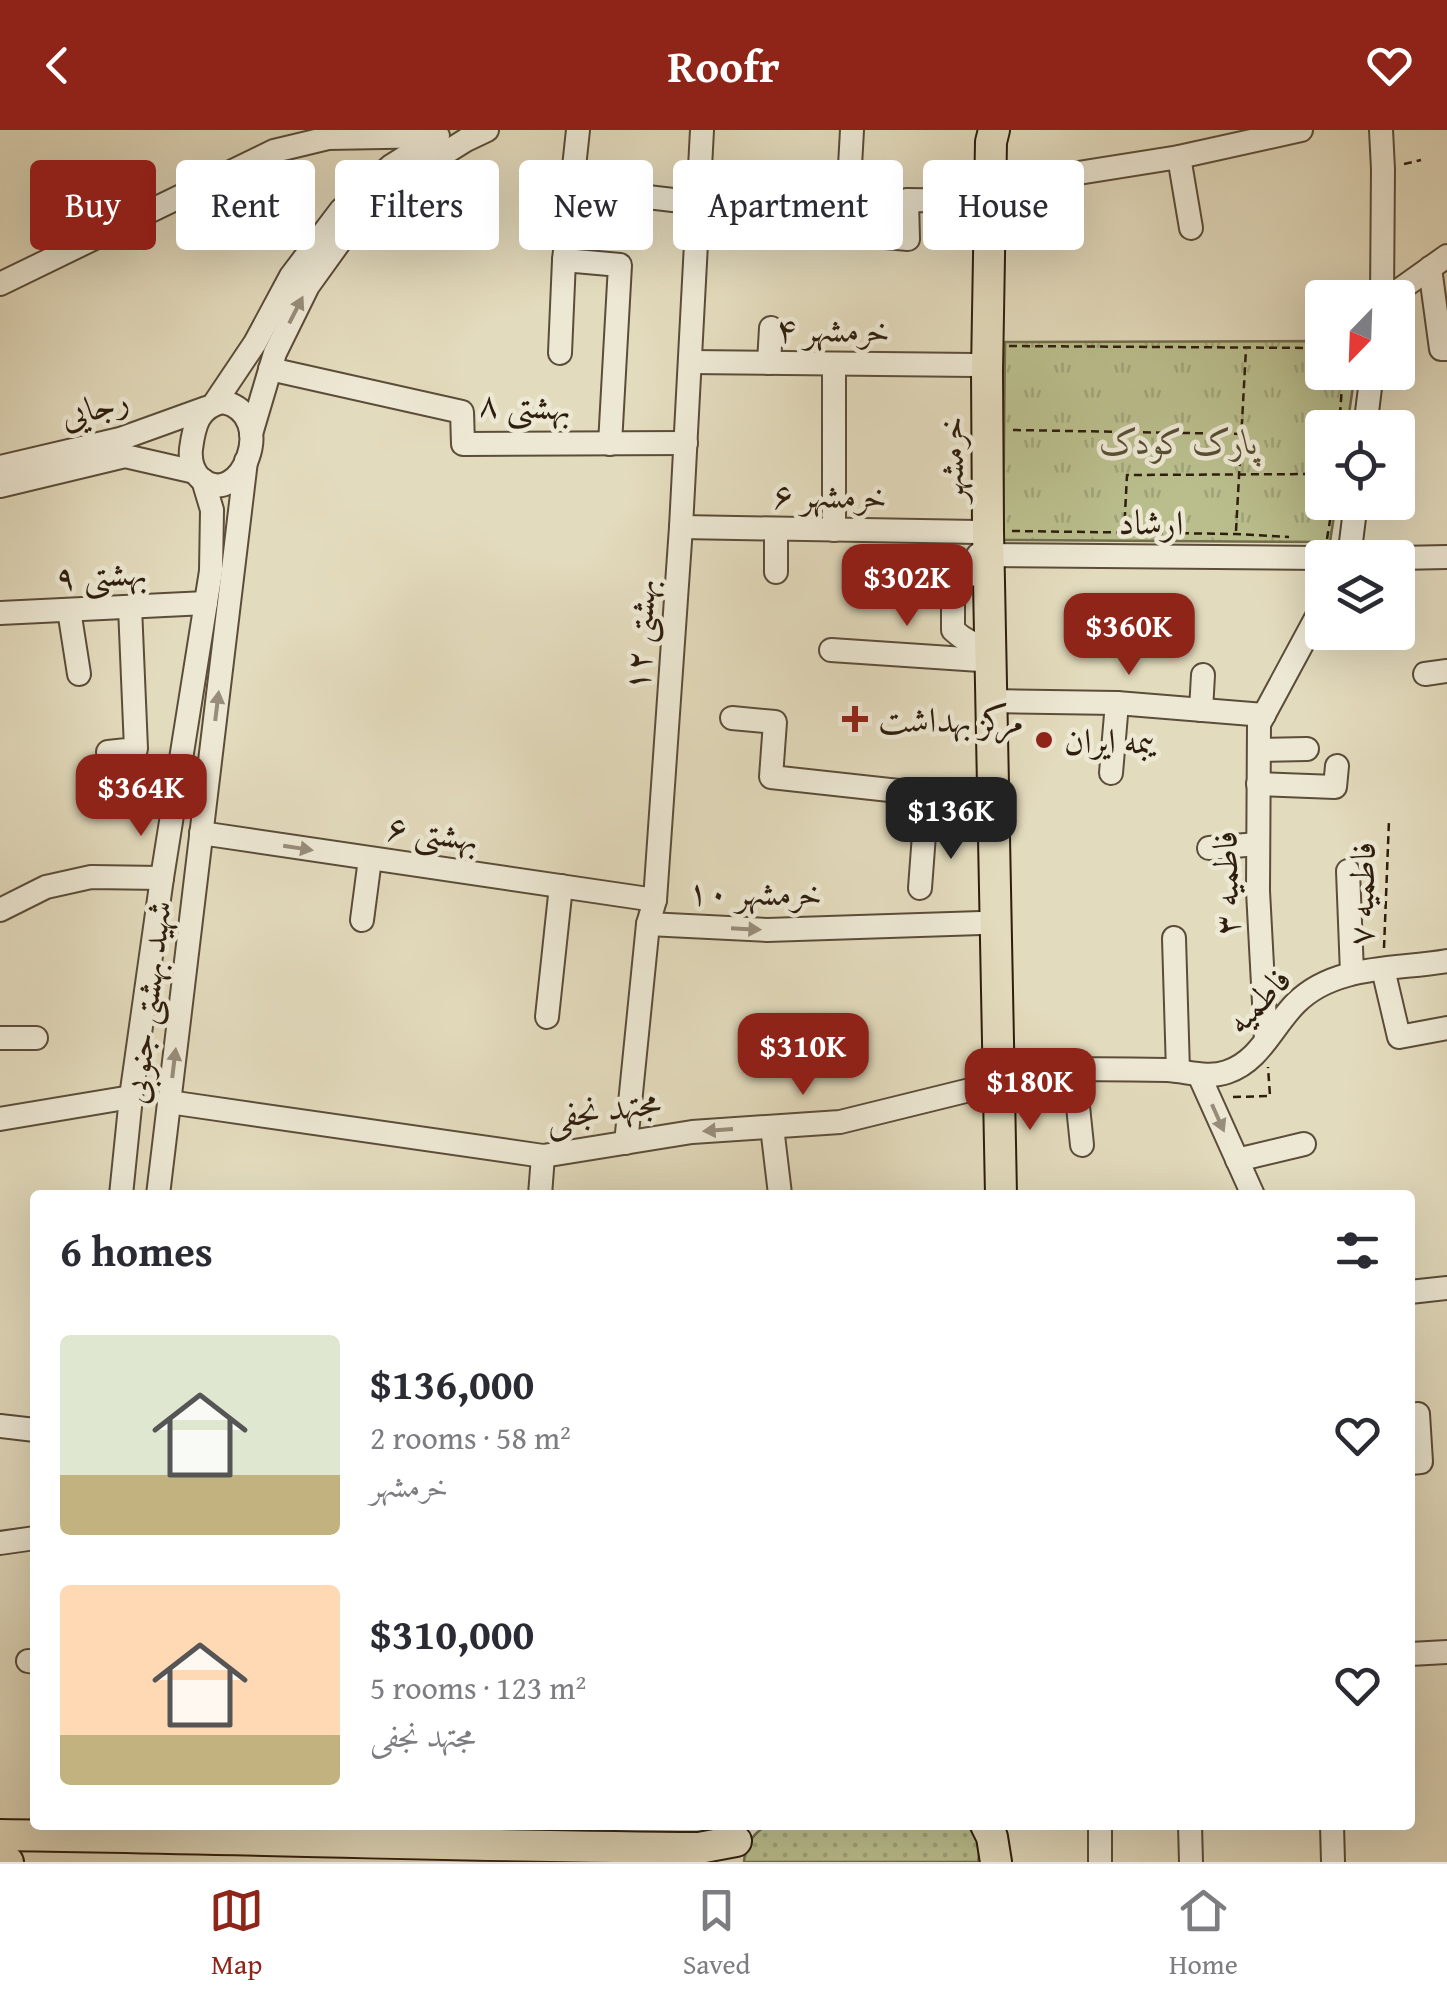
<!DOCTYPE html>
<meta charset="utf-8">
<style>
:root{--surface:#fff;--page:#f2f2f3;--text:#2b2b33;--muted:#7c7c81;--line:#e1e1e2;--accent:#8f2418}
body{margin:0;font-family:"Gentium Book Plus",Amiri,serif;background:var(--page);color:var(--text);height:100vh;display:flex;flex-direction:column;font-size:38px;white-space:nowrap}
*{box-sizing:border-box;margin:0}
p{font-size:32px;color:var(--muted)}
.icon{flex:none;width:55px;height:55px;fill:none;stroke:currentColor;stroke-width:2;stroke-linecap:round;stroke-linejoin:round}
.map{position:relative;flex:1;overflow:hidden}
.details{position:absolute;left:30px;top:1060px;width:1385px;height:640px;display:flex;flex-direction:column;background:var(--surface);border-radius:10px;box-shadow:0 10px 40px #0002}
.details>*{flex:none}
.hud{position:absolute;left:30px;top:30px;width:1388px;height:90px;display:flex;gap:20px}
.needle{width:65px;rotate:203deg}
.tools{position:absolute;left:1305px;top:150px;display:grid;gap:20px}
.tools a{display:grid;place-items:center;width:110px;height:110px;border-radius:10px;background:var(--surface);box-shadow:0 10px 40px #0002;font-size:50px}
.price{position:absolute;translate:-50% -85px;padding:0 22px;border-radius:20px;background:var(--accent);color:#fff;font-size:32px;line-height:65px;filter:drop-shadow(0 2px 5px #0008)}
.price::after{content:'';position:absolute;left:50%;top:60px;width:30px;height:22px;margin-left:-15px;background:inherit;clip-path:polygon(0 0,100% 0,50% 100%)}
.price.current{background:#222;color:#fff}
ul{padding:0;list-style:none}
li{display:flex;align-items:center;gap:30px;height:250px;padding:0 30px}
li span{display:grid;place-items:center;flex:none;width:280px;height:200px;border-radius:10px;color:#555}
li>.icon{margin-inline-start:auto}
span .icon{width:120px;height:120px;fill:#fffc;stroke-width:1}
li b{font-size:42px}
h2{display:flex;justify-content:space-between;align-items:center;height:120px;padding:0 30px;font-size:42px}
.chip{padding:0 35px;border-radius:10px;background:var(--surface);box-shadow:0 10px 40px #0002;font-size:35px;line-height:90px}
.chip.current{background:var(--accent);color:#fff}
header{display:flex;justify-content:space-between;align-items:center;height:130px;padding:0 30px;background:var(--accent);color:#fff;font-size:45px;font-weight:600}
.tab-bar{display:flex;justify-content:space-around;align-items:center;height:140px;border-top:2px solid var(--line);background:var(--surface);font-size:28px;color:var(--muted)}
.tab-bar a{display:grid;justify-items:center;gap:5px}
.tab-bar .current{color:var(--accent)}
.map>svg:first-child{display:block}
</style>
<header><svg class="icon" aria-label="back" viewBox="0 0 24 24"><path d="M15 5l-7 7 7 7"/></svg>Roofr<svg class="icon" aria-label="heart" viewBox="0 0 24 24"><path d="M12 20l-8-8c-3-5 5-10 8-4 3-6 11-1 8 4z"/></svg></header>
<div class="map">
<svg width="1447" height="1732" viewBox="0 0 1447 1732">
<defs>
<pattern id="grass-dots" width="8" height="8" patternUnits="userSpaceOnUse" patternTransform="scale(2.5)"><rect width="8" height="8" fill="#babe8d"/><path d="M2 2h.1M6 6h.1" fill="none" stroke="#a0a378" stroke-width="1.8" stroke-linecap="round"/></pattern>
<pattern id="park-tufts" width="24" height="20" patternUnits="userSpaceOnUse" patternTransform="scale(2.5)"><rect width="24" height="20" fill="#babe8d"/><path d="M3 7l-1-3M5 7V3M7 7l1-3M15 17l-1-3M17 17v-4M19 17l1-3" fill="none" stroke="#a0a378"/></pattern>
</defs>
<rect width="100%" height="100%" fill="#e3dbbd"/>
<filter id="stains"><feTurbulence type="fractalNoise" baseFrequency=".002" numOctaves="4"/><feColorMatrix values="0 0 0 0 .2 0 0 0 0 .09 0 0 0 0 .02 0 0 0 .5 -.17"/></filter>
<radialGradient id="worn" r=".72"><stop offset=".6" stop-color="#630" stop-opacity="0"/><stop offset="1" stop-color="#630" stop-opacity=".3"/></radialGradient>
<!-- grass -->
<path fill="url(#grass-dots)" stroke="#746e4d" stroke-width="2.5" d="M768,1695H972C979,1707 981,1718 978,1732H744C745,1716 753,1703 768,1695Z"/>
<!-- park -->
<polygon fill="url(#park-tufts)" stroke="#746e4d" stroke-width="2.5" points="1322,211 1322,242 1355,243 1347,297 1322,298 1322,372 1336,373 1330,412 1003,410 1005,212"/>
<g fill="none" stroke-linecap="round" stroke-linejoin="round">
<defs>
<g id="minor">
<polyline points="1381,0 1383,39 1382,168"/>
<polyline points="1179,27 1191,98"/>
<polyline points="850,36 852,0"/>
<polyline points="990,57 1179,27 1301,0"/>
<polyline points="572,58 698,73"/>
<polyline points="874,106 908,109 907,70 977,71"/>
<polyline points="564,130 620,135 610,314"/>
<polyline points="1430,138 1441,219 1447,219"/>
<polyline points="0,154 274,21 328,8 438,6"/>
<polyline points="1388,168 1447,126"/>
<polyline points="560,223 564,130 578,0"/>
<polyline points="690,232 975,235"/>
<polyline points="769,233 771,198"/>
<polyline points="270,239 462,282 463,314 686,313"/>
<path d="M223,272C280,284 240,383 200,348C192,340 190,330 191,319C194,296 198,277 223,272Z"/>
<polyline points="214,274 255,213 291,146 341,80 391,36 437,7"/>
<polyline points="1365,298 1372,242"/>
<polyline points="251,304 275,223 308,156 354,92 402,50 466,10 487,0"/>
<polyline points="0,337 120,309 206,278"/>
<polyline points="0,356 125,326 195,342"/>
<polyline points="681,397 978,402"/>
<polyline points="834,400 834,234"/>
<polyline points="978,425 1322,428"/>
<polyline points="1349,428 1356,372"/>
<polyline points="1398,428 1447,427"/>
<path d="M989,441C974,441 964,447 953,456V500C964,510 975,517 990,517"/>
<polyline points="776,442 776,399"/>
<polyline points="69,480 79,544"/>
<polyline points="0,483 206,473"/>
<polyline points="831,520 980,530"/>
<polyline points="1425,544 1447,541"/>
<polyline points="992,571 1117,573 1264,585"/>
<polyline points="1201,580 1203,545"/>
<polyline points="732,588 775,592 771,647 981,670"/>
<polyline points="1259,620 1307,619"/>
<polyline points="108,622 136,619 130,477"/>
<polyline points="1111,643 1117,573"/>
<polyline points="1258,654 1335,657 1337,636"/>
<polyline points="201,703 655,770"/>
<polyline points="1209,718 1258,714"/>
<polyline points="1348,741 1352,843"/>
<polyline points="920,758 927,665"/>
<polyline points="0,780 46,757 91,747 162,748"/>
<polyline points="362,790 370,729"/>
<polyline points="648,794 767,800 981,793"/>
<polyline points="1174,808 1178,941"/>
<polyline points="1383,839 1399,907 1447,898"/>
<polyline points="547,887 561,756"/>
<polyline points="0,908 36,908"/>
<polyline points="1266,910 1258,761 1259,594 1322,477"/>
<polyline points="1074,938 1082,1015"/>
<path d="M999,941C1055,939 1111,939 1167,940C1187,941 1207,949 1227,942C1260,931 1272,897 1296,873C1335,834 1396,840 1447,831"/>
<polyline points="1199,945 1253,1065"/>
<polyline points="169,972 543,1026 692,1002 840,992 986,956"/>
<polyline points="0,989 131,967"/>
<polyline points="772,997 780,1064"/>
<polyline points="626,1013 648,794 655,770 681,397 702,0"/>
<polyline points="1237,1030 1304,1014"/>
<polyline points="121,1065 131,967 162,748 211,441 212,380 203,350"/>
<polyline points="158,1065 246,331"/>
<polyline points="540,1065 543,1026"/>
<polyline points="1410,1162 1447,1158"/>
<polyline points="0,1296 35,1300"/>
<polyline points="1410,1333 1421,1332 1418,1284"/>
<polyline points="0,1413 35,1408"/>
<polyline points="1410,1524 1447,1522"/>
<polyline points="28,1531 35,1532"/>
<polyline points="1100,1695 1100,1732"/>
<polyline points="1190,1695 1191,1732"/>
<polyline points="1332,1695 1333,1732"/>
</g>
<g id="major">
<polyline points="994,0 991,12 987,241 988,401 1001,1065"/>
<polyline points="986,1695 992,1707 996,1732"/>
<path d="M0,1705C233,1708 466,1716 699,1718L736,1711"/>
<polyline points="0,1731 8,1732"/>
</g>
</defs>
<!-- minor casing -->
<use href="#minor" stroke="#5b4d39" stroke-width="26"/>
<!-- major casing -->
<use href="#major" stroke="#2e1e0d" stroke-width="34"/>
<!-- path -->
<g stroke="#2e1e0d" stroke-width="2.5" stroke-dasharray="8 5" stroke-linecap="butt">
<polyline points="1404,34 1421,30"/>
<polyline points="1009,216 1322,218"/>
<polyline points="1339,298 1343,242"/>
<polyline points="1013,300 1242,304"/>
<polyline points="1012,401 1236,404 1289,407"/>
<polyline points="1236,401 1246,219"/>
<polyline points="1124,403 1127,345 1322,344"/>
<polyline points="1327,409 1333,372"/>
<polyline points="1384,818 1389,690"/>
<polyline points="1233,967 1270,966 1268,937"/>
</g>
<!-- minor -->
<use href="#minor" stroke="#ede8d4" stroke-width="22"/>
<!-- major -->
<use href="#major" stroke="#e3dbbd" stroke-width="30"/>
</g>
<!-- one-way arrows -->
<defs><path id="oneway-solid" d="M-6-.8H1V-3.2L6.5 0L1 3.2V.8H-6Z" transform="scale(2.5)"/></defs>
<g fill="#978d7a">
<use href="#oneway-solid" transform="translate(296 180) rotate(-63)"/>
<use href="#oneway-solid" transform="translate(217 576) rotate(-83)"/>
<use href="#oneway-solid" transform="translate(298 718) rotate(9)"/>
<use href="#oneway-solid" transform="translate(746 799) rotate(3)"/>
<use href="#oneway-solid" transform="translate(174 933) rotate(-83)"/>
<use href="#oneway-solid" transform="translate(1218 988) rotate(66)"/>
<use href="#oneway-solid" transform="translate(718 1000) rotate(176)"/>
</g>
<!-- markers -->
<g fill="#8f2418" stroke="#ede8d4" stroke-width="4">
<path d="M850 574h10v10h10v10h-10v10h-10v-10h-10v-10h10z"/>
<circle cx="1044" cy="610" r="10"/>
</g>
<g text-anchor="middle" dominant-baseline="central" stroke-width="9" stroke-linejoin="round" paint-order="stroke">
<!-- street labels -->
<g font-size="35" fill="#2e1e0d" stroke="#ede8d4">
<text transform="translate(833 199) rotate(1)">خرمشهر ۴</text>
<text transform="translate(525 275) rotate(3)">بهشتی ۸</text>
<text transform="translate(94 277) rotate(-16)">رجایی</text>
<text transform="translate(950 329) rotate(-90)">خرمشهر</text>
<text transform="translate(830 365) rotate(1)">خرمشهر ۶</text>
<text transform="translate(1151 392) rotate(1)">ارشاد</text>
<text transform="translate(101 444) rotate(-3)">بهشتی ۹</text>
<text transform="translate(639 505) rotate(-86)">بهشتی ۱۲</text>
<text transform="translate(433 702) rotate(8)">بهشتی ۶</text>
<text transform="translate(1225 753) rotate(-91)">فاطمیه ۳</text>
<text transform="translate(755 762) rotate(1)">خرمشهر ۱۰</text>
<text transform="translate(1361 764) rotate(-88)">فاطمیه ۷</text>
<text transform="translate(1258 870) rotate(-46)">فاطمیه</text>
<text transform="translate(146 872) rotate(-83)">شهید بهشتی جنوبی</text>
<text transform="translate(603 979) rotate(-8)">مجتهد نجفی</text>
</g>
<!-- park labels -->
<g font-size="35" font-style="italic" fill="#584e33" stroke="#ede8d4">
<text x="1179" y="311">پارک کودک</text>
</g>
<!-- poi labels -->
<g font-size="35" fill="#2e1e0d" stroke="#ede8d4" text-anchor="start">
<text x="878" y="589">مرکز بهداشت</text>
<text x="1064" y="610">یبمه ایران</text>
</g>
</g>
<rect width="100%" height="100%" filter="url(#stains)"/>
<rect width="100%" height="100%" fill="url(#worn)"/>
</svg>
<div class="tools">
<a><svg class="needle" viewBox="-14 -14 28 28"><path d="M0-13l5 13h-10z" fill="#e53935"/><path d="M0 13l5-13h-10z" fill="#7c7c81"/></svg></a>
<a><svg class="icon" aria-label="locate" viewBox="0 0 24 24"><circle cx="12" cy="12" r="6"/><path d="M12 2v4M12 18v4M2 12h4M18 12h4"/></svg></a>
<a><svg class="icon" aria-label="layers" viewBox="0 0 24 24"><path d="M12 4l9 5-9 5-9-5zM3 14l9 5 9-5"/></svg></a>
</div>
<b class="price" style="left:907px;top:499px">$302K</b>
<b class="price" style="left:1129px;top:548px">$360K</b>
<b class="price" style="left:141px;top:709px">$364K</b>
<b class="price current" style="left:951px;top:732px">$136K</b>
<b class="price" style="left:803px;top:968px">$310K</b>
<b class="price" style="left:1030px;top:1003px">$180K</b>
<div class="hud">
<a class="chip current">Buy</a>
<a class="chip">Rent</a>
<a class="chip">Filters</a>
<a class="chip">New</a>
<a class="chip">Apartment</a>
<a class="chip">House</a>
</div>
<section class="details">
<h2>6 homes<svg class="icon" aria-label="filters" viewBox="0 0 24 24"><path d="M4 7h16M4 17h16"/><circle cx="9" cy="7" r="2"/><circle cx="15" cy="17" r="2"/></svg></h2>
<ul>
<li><span style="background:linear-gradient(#dfe7d0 70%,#c2b280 0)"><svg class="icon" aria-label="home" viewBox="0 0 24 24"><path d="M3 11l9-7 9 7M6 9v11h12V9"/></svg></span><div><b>$136,000</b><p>2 rooms · 58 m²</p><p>خرمشهر</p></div><svg class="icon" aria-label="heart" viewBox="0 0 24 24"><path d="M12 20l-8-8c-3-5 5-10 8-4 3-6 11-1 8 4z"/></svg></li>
<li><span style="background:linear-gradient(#ffd9b3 75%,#c2b280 0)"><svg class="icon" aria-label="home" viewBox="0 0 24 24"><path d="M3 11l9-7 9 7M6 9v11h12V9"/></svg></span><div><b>$310,000</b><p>5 rooms · 123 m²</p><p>مجتهد نجفی</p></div><svg class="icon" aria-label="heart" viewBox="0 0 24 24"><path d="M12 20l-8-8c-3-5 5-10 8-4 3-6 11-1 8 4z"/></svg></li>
</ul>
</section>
</div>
<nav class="tab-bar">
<a class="current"><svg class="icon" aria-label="map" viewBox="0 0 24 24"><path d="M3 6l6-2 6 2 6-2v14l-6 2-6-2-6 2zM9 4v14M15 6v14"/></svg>Map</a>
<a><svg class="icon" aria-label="saved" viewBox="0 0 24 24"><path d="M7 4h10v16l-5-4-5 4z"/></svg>Saved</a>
<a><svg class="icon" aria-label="home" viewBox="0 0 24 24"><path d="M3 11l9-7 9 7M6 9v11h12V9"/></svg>Home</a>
</nav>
